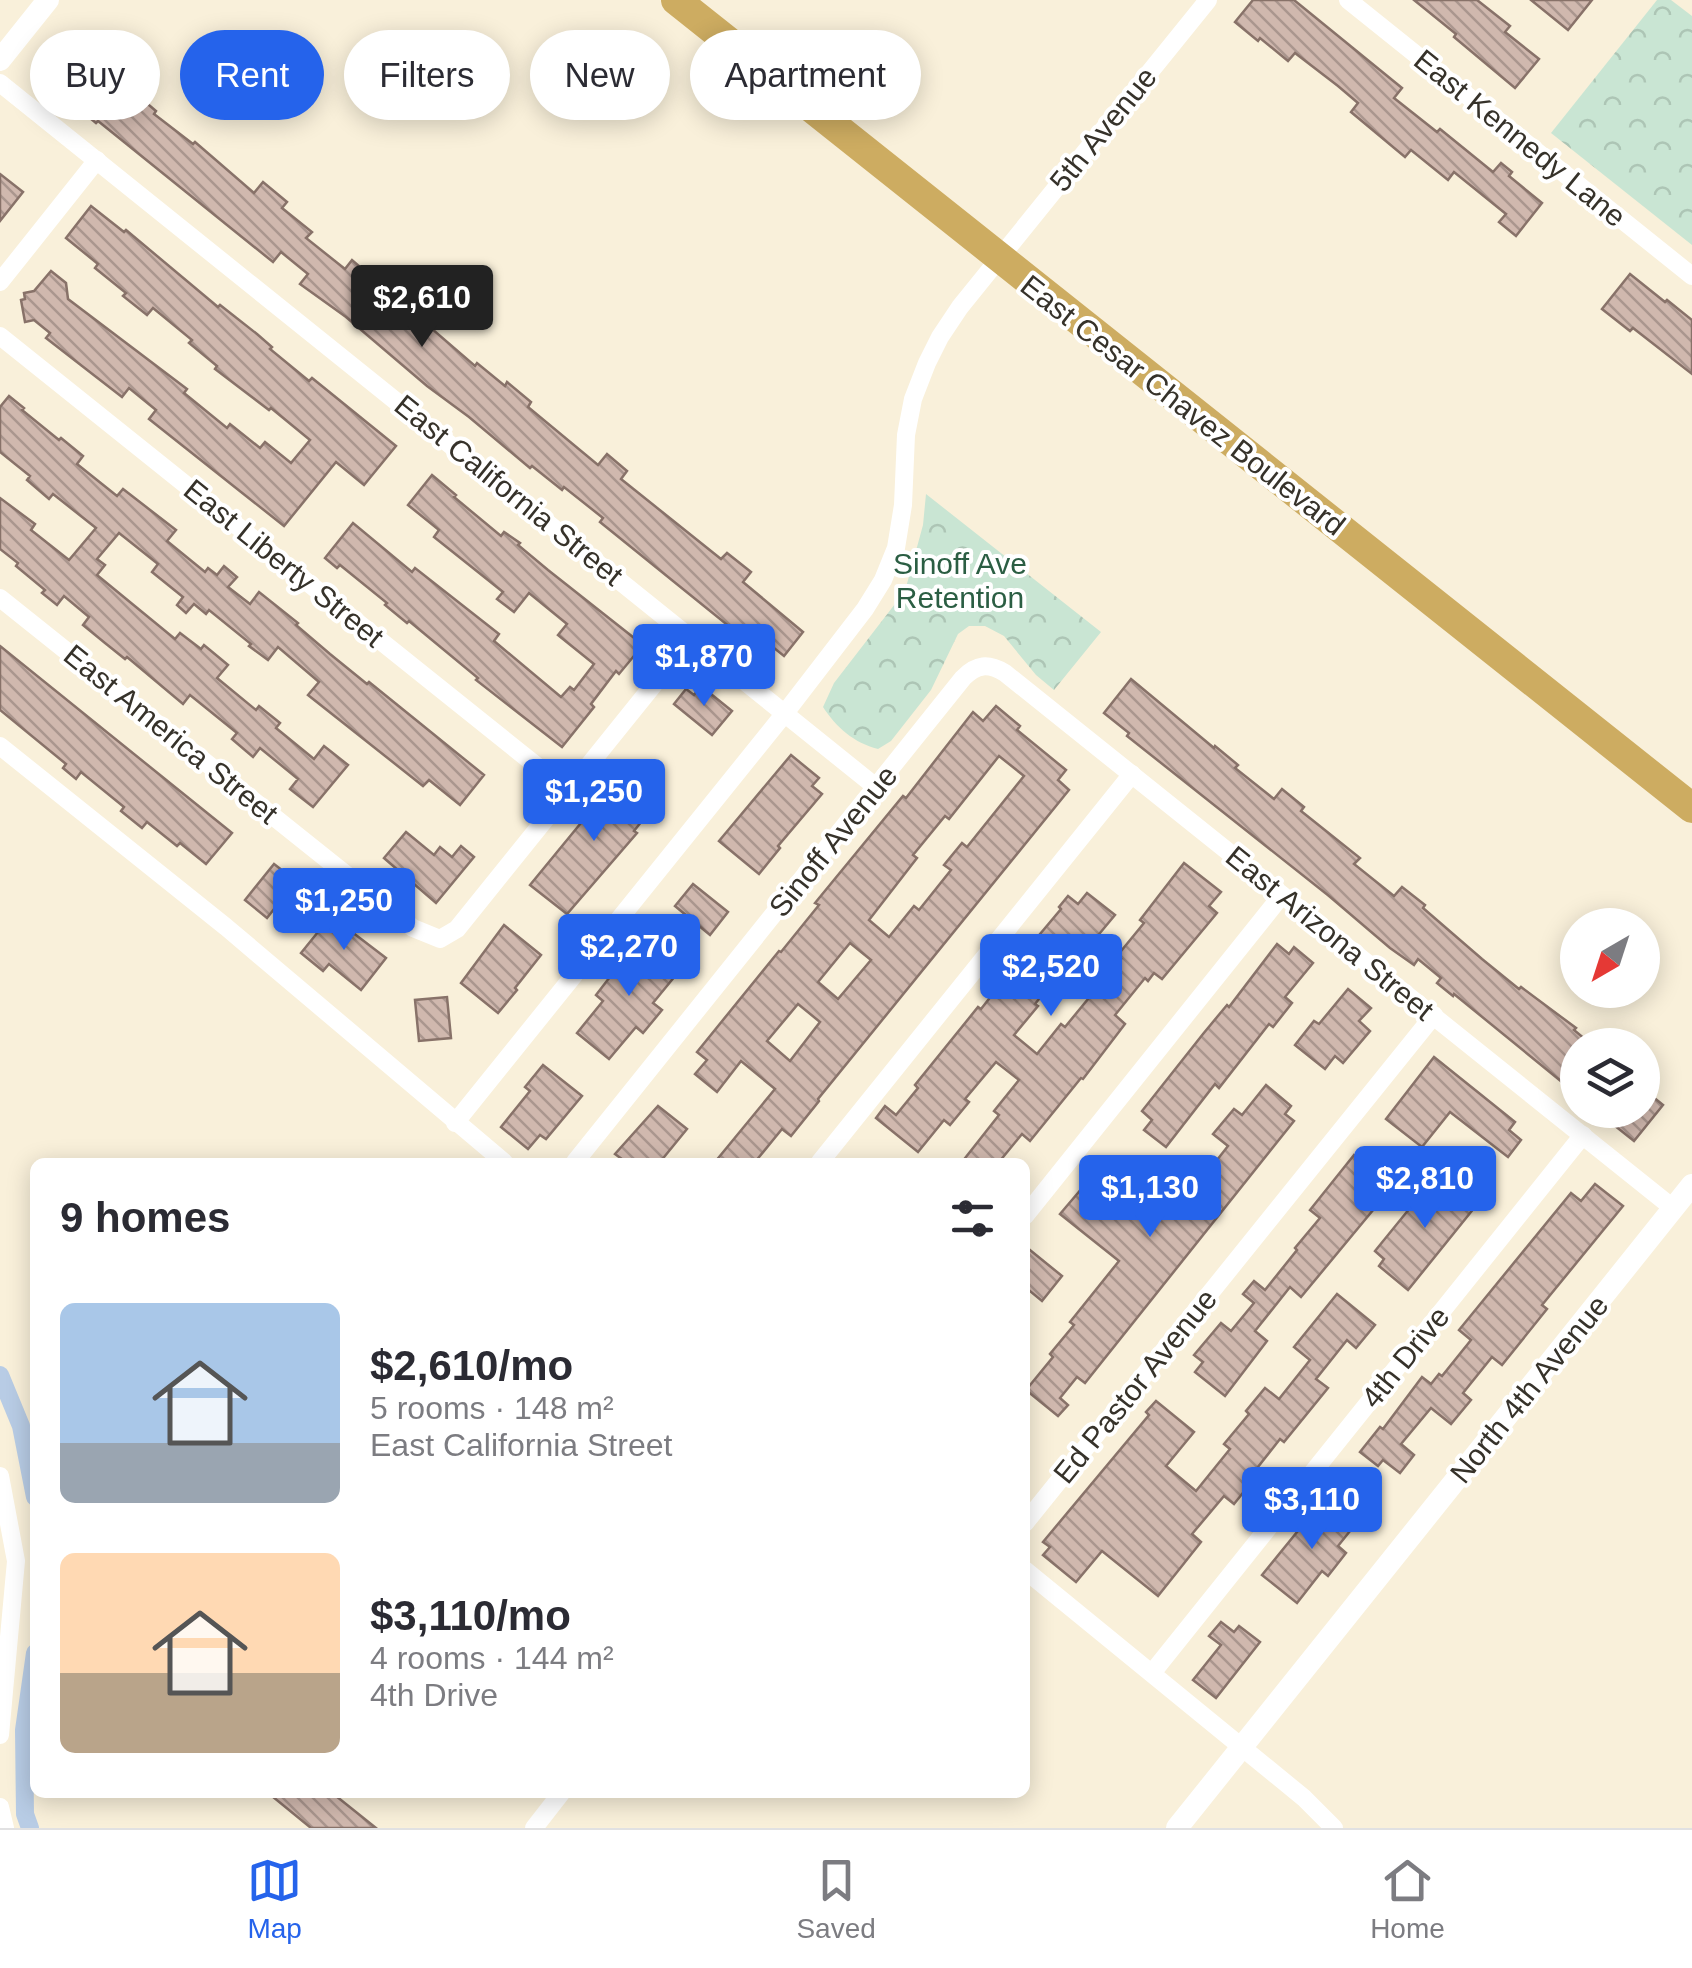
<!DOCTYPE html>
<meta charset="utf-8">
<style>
:root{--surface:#fff;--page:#f2f2f3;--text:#2b2b33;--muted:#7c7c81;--line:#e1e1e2;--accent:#2563eb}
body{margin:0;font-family:Arial,sans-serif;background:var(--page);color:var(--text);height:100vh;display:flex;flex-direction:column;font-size:38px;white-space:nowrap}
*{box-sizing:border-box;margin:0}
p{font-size:32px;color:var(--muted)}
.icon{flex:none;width:55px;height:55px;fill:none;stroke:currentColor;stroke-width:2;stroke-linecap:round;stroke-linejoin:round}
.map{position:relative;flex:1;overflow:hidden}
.drawer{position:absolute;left:30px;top:1158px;width:1000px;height:640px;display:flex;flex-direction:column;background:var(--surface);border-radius:15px;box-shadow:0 5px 25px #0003}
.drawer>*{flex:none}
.guide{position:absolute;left:30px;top:30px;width:1000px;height:90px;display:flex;gap:20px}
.needle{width:65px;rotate:219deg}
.controls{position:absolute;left:1560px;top:908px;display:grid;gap:20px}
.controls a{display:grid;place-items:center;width:100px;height:100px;border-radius:50%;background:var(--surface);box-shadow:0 5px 25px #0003;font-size:50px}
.price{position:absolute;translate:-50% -85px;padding:0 22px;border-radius:10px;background:var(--accent);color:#fff;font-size:32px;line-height:65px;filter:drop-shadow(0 2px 5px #0008)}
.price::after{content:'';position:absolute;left:50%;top:60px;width:30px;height:22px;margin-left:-15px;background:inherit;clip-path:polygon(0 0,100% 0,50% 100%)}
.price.on{background:#222;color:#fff}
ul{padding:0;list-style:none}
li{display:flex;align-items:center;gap:30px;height:250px;padding:0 30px}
li span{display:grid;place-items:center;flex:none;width:280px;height:200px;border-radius:15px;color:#555}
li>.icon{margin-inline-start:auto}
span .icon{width:120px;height:120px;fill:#fffc;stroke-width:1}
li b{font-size:42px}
h2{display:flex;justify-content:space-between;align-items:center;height:120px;padding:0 30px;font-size:42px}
.tag{padding:0 35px;border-radius:45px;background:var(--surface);box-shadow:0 5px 25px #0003;font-size:35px;line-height:90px}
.tag.on{background:var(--accent);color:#fff}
.tab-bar{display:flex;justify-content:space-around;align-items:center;height:140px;border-top:2px solid var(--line);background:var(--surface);font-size:28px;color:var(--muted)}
.tab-bar a{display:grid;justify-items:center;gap:5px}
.tab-bar .on{color:var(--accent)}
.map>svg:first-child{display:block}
</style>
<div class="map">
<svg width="1692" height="1828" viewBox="0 0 1692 1828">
<defs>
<pattern id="forest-crowns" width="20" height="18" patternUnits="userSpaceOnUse" patternTransform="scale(2.5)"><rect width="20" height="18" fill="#c9e5d3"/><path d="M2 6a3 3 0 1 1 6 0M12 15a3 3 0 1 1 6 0" fill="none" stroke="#adc5b5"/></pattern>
<pattern id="building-back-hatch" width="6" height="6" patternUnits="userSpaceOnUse" patternTransform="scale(2.5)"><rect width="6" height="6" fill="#d0b8ae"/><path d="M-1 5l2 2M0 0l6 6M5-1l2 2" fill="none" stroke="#aa968e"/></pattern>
</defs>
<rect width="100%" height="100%" fill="#f9f0da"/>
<!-- forest -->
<g fill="url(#forest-crowns)">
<polygon points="1657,0 1671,0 1692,16 1692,245 1551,133"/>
<path d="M926,494L1101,632L1054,690L1036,675L1004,636L985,626H969L958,634L931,690L891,741L878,749C854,743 836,727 823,707L834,683L905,591L923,525Z"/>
</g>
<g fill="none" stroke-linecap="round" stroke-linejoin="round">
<!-- canal -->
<g stroke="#b8cce5" stroke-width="18">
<polyline points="0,1375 21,1426 35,1497"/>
<polyline points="30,1828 25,1814 24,1730 35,1653"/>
</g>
</g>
<!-- building -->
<g fill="url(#building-back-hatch)" stroke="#887269" stroke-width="2.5" fill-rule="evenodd">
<polygon points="1253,0 1294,0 1402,88 1394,98 1437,132 1440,129 1493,172 1501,163 1512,172 1509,176 1542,203 1516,236 1499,222 1506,214 1454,172 1448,180 1411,150 1405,157 1351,112 1358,103 1338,86 1295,53 1288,61 1260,38 1258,41 1235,22"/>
<polygon points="1414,0 1477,0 1510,26 1505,32 1539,59 1515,88 1454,37 1456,34"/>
<polygon points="1531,0 1592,0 1568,30"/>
<polygon points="79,34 102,53 96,60 156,111 154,114 193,144 195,142 254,193 263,182 287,202 282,208 312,232 306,238 345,269 352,260 475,366 477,363 505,386 507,382 531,402 528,407 598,465 607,454 627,471 621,479 721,559 727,553 751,572 743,582 803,632 784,656 753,631 746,640 600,522 603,518 564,487 562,490 532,466 530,468 469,417 427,386 346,317 300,284 308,274 281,252 273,262 98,121 96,123 73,104 74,103 43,78"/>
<polygon points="0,174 23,192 0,221"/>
<polygon points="91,206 124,232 126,230 218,307 220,305 257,334 272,347 270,349 309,381 312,378 396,446 364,485 336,462 284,526 149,419 156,410 129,388 122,397 46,338 50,333 34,320 25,322 21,300 25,299 24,293 34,291 51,271 66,283 68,299 187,389 184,393 227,428 230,424 260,448 265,442 291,463 310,440 271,408 269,410 215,369 217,366 189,343 192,340 153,308 147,315 123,296 126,293 95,268 98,264 66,238"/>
<polygon points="1630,274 1665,302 1667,300 1692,320 1692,374 1633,328 1630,331 1602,309"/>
<polygon points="9,396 24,408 22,410 59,440 61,438 83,456 77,464 117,496 123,489 176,530 167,541 205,572 208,568 217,575 224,566 237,577 228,587 250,604 259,592 298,623 296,625 330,654 367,684 369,682 484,775 460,805 429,780 423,786 308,695 319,682 278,647 268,660 249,646 251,644 209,610 206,614 194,604 186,613 177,605 183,597 152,572 158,564 119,533 97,559 105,565 97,575 175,639 180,633 201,649 204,645 228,665 217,678 256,710 259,706 280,723 276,728 314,759 324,746 348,765 313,807 290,789 298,779 260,748 253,757 232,739 237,733 190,695 183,704 127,657 125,659 105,643 83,625 89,617 64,596 57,605 42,593 45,590 16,566 18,563 0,549 0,498 35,524 31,530 69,560 96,528 53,494 49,499 27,480 30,476 0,452 0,407"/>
<polygon points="432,475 456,495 454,497 501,536 504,532 520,543 518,545 548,570 643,645 619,674 616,671 591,704 594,707 562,747 476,680 478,678 409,621 407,623 385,605 387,603 340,565 337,568 325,558 353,523 412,572 415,568 499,634 494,641 561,697 570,687 574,690 594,664 558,635 567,624 529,593 514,612 497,599 503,592 434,537 439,530 408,505"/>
<polygon points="0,646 232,833 206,864 180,843 177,846 147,822 142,828 121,811 124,807 81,772 76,779 63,768 66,764 0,710"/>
<polygon points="1131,679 1214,748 1215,746 1238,765 1235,768 1274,799 1282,789 1304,807 1301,811 1360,858 1354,864 1394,896 1402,887 1425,905 1423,908 1482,959 1519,989 1521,987 1576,1028 1574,1030 1592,1045 1578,1045 1578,1095 1454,994 1453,996 1437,983 1441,978 1418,959 1414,965 1390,948 1329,896 1127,736 1129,733 1104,713"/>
<polygon points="701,686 732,711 712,735 674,704 686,689 694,695"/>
<path d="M996,706L1020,726L1017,730L1066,770L1058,780L1069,790L818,1099L819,1101L791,1136L782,1129L755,1162H715L775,1089L741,1061L717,1092L695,1074L707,1060L697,1052L779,951L781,952L819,905L815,903L903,796L906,798L973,712L983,721ZM999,756L1024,776L967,847L962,843L944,865L951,870L919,910L914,906L889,937L869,920L917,858L913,855L945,816L949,819ZM850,943L871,960L838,999L818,982ZM798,1004L820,1022L790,1061L767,1041Z"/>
<polygon points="791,755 819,778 812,786 822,794 778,846 780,848 759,874 719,841"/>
<polygon points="622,773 657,802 634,831 637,833 567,914 530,885"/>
<polygon points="406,832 434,855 440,847 452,857 461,846 474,857 436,903 384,858"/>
<polygon points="1184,863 1221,892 1209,906 1217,913 1162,979 1154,973 1148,981 1145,978 1115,1015 1125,1024 1083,1079 1081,1078 1030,1141 1022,1134 999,1162 962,1162 999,1115 994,1111 1019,1080 996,1062 965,1099 969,1102 950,1125 944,1120 918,1152 876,1118 885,1106 896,1115 918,1088 915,1085 978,1007 981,1009 1010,972 1009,971 1061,909 1059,907 1068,896 1078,904 1087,893 1115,915 1070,969 1066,965 1035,1004 1038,1006 1014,1035 1037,1054 1061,1024 1065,1027 1121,959 1117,956 1144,923 1140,920"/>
<polygon points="274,864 296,881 267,918 245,900"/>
<polygon points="693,884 728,912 710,935 675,906"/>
<polygon points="331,916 386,958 361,990 329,964 323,971 301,953"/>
<polygon points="504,925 541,955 515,988 517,990 498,1013 461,983"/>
<polygon points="640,938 680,970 653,1003 662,1010 643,1033 636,1027 609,1059 577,1033 603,1001 596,995"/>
<polygon points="1277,944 1289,954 1294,947 1313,963 1285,997 1292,1003 1273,1027 1269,1024 1219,1088 1215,1084 1166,1147 1144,1130 1152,1120 1142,1111 1203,1034 1227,1005 1229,1007"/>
<polygon points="1348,989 1371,1008 1359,1021 1370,1031 1343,1063 1335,1056 1325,1069 1295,1045 1314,1021 1319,1024"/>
<polygon points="447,997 451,1038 419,1041 415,1000"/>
<polygon points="1434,1057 1515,1122 1509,1130 1521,1140 1508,1157 1450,1112 1422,1147 1386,1119"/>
<polygon points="543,1065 582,1096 546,1139 540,1135 528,1149 501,1127 530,1091 525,1087"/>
<polygon points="1266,1085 1291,1106 1285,1114 1294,1121 1085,1383 1077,1377 1060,1398 1068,1405 1058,1416 1026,1390 1053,1357 1050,1354 1074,1325 1070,1322 1119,1261 1060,1214 1106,1160 1163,1207 1165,1205 1168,1208 1193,1178 1199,1183 1228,1146 1213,1134 1234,1109 1242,1115"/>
<polygon points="1642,1088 1663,1105 1634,1141 1595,1110 1642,1110"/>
<polygon points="658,1106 687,1129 660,1162 626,1162 615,1154"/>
<polygon points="1354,1155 1393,1186 1301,1297 1290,1287 1255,1331 1267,1341 1225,1396 1195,1372 1203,1362 1194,1355 1221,1323 1231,1331 1254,1303 1243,1294 1254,1281 1265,1290 1297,1250 1295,1248 1320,1218 1310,1210"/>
<polygon points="1444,1174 1479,1202 1408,1290 1379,1266 1384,1259 1375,1251 1414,1203 1418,1207"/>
<polygon points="1595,1184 1623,1206 1542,1305 1547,1309 1502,1365 1492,1357 1463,1393 1471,1400 1451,1424 1431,1408 1401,1444 1414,1455 1400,1473 1383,1460 1378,1466 1360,1452 1380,1427 1383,1429 1422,1377 1431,1384 1439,1374 1442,1376 1471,1340 1459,1330 1571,1193 1581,1201"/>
<polygon points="1025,1246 1062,1276 1042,1301 1025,1287"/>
<polygon points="1337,1294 1375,1325 1356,1348 1347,1340 1316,1379 1328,1388 1284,1442 1280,1439 1250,1477 1254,1479 1234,1504 1224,1496 1192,1534 1201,1542 1158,1596 1102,1551 1076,1582 1043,1555 1050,1547 1043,1542 1149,1415 1146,1412 1156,1401 1194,1432 1166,1466 1196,1491 1230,1449 1224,1444 1249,1414 1246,1411 1265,1388 1279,1399 1310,1360 1294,1347"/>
<polygon points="1340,1498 1362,1516 1338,1546 1346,1553 1328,1576 1322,1571 1297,1603 1262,1575 1306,1521 1316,1528"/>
<polygon points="1221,1622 1234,1632 1239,1626 1260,1642 1216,1698 1193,1680 1221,1645 1209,1636"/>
<polygon points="267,1792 331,1792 376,1828 311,1828"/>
</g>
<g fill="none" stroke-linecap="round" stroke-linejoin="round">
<!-- street -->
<g stroke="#fff" stroke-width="18">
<polyline points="1348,0 1692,276"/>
<polyline points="0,83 876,787"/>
<polyline points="0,282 97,160"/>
<polyline points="0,336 568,791"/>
<polyline points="0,598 413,928 440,939 457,929 692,637"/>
<polyline points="0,746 226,927 504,1162"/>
<polyline points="455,1123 785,713 865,609 883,580 896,548 903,505 906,435 913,399 927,363 940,337 960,307 1208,0"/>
<path d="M575,1162L963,678C977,664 988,663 1005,673L1673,1208"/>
<polyline points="820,1162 1132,774"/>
<polyline points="1025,1216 1282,895"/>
<polyline points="0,1476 16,1561 0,1735"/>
<polyline points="1025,1523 1434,1015"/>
<polyline points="1025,1570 1304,1798 1334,1828"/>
<polyline points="1152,1673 1583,1135"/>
<polyline points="0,1807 5,1828"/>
<polyline points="534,1828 562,1792"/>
</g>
<!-- secondary -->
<g stroke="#fff" stroke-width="22">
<polyline points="0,60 48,0"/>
<polyline points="1177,1828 1692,1185"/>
</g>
<!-- highway -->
<polyline stroke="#cdac61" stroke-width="30" points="676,0 1692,808"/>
</g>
<g text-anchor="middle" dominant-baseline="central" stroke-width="8" stroke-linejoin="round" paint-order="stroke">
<!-- street labels -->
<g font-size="30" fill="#36322a" stroke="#fff">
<text transform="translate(1103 129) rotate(-51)">5th Avenue</text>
<text transform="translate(1520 138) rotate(39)">East Kennedy Lane</text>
<text transform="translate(1183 405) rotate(38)">East Cesar Chavez Boulevard</text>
<text transform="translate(509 490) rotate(39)">East California Street</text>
<text transform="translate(284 563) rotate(39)">East Liberty Street</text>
<text transform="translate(171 734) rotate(39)">East America Street</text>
<text transform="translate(833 841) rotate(-51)">Sinoff Avenue</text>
<text transform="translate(1330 933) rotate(39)">East Arizona Street</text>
<text transform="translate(1405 1357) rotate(-51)">4th Drive</text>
<text transform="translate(1135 1386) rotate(-51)">Ed Pastor Avenue</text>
<text transform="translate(1529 1389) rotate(-51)">North 4th Avenue</text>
</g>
<!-- park labels -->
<g font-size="30" fill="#2b5e43" stroke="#fff">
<text x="960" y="563">Sinoff Ave<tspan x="960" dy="34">Retention</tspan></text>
</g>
</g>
</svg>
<div class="controls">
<a><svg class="needle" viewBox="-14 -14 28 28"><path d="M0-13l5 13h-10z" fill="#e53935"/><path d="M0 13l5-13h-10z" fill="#7c7c81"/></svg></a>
<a><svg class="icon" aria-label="layers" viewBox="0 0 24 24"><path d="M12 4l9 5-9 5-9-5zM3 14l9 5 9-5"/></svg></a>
</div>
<b class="price on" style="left:422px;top:350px">$2,610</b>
<b class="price" style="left:704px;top:709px">$1,870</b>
<b class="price" style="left:594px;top:844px">$1,250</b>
<b class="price" style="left:344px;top:953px">$1,250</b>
<b class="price" style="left:629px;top:999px">$2,270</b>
<b class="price" style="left:1051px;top:1019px">$2,520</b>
<b class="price" style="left:1425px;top:1231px">$2,810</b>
<b class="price" style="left:1150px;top:1240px">$1,130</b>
<b class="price" style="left:1312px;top:1552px">$3,110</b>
<div class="guide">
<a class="tag">Buy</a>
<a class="tag on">Rent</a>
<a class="tag">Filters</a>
<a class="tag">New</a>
<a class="tag">Apartment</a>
</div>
<section class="drawer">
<h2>9 homes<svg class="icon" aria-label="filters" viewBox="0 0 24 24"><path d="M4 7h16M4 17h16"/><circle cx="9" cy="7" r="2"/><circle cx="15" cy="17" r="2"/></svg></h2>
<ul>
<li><span style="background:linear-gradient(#a9c7e8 70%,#9aa5b1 0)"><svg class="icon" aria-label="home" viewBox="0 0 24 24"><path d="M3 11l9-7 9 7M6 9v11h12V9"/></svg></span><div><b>$2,610/mo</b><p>5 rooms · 148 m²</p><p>East California Street</p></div></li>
<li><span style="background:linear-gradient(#ffd9b3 60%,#b9a48a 0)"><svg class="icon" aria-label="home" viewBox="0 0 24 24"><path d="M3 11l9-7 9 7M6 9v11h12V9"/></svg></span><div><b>$3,110/mo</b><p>4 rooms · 144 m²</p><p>4th Drive</p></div></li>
</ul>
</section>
</div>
<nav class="tab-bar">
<a class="on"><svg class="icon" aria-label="map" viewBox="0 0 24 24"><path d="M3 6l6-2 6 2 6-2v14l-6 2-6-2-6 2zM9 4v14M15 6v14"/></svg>Map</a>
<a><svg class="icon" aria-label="saved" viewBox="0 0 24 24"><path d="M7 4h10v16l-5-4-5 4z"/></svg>Saved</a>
<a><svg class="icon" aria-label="home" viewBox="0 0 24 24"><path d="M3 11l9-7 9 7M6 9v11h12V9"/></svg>Home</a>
</nav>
